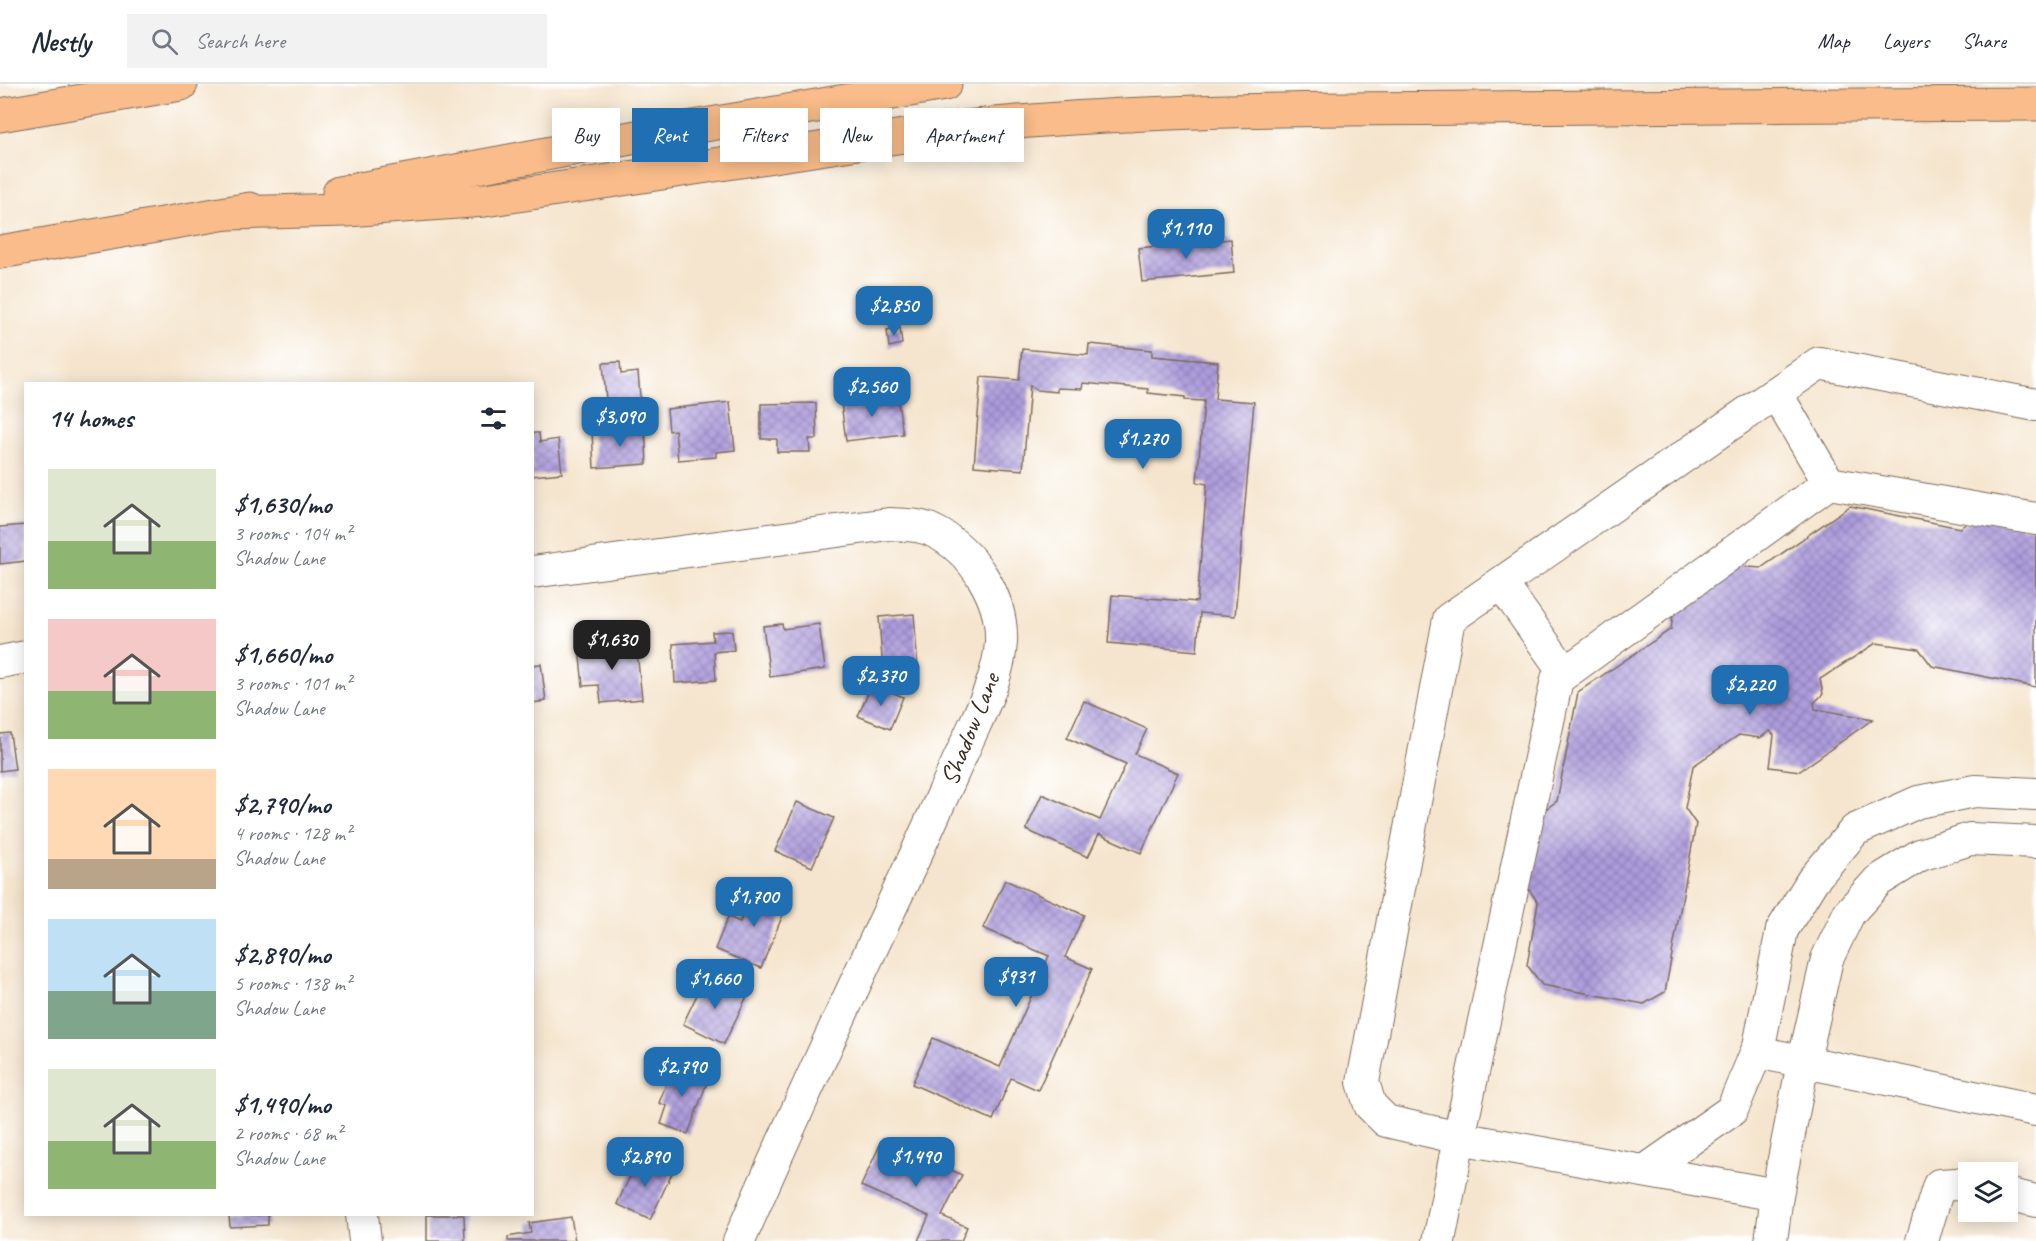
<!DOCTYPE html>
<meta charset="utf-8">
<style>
:root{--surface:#fff;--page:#f2f2f3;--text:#1f2937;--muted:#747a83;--line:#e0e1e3;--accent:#1f6fb2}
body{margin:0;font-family:Caveat,sans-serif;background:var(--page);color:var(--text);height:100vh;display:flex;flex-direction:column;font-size:22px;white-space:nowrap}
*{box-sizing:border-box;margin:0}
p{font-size:20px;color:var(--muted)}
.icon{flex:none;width:33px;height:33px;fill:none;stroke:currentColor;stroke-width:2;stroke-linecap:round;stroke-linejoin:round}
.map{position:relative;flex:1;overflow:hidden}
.panel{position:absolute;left:24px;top:298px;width:510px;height:834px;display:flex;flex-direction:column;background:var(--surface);border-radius:0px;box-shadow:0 3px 15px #0003}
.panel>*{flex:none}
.banner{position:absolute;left:552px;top:24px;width:570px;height:54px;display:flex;gap:12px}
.fabs{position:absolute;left:1958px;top:1078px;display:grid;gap:12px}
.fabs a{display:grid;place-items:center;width:60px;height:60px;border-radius:0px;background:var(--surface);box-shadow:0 3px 15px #0003;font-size:30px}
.price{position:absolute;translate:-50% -51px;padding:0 14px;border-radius:12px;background:var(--accent);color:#fff;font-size:20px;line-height:39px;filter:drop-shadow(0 2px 3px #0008)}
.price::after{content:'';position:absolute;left:50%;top:36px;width:18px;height:14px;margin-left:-9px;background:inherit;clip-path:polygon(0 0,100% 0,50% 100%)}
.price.on{background:#222;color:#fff}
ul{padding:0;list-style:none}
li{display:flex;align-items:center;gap:18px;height:150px;padding:0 24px}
li span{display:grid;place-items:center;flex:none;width:168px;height:120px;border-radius:0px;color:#555}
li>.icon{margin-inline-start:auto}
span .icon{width:72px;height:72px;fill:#fffc;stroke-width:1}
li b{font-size:26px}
h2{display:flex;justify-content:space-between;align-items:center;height:72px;padding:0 24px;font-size:26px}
.tag{padding:0 21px;border-radius:0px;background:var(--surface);box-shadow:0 3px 15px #0003;font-size:21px;line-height:54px}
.tag.on{background:var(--accent);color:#fff}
header{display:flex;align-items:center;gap:36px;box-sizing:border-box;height:84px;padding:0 30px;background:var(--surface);border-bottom:2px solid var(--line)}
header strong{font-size:28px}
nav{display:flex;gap:33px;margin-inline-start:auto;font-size:21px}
.search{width:420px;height:54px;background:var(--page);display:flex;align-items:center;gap:15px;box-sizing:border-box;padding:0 21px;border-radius:0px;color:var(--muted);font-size:22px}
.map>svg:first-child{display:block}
</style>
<header>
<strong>Nestly</strong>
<div class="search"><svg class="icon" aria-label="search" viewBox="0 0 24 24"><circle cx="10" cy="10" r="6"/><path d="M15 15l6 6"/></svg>Search here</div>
<nav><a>Map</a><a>Layers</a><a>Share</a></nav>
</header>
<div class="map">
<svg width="2036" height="1157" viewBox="0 0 2036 1157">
<defs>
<pattern id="building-cross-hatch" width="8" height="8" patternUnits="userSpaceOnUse" patternTransform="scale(1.5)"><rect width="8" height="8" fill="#ad9cdd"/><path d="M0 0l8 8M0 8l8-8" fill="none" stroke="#8e7fb3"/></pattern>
</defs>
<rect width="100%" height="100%" fill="#fff"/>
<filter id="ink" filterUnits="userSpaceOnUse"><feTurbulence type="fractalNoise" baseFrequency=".0167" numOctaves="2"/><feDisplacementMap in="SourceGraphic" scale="12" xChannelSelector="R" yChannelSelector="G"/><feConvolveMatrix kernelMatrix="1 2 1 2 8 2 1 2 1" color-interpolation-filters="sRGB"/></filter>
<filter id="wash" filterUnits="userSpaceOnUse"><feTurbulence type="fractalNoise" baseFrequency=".008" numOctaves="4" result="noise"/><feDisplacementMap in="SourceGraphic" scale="24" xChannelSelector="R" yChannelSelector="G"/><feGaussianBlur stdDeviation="1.35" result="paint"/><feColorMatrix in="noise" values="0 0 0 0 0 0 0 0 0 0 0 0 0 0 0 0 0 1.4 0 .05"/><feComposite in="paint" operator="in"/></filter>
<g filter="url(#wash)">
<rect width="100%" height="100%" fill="#f5e5ce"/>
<g id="blocks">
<!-- building -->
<g fill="url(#building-cross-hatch)">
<polygon points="1231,155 1234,189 1142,198 1138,164"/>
<polygon points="900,244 902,260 889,263 887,246"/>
<polygon points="1089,260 1152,266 1152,272 1218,278 1215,315 1254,318 1235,532 1200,529 1197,567 1108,559 1112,511 1197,518 1207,400 1197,398 1204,317 1185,316 1185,313 1148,309 1148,305 1083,299 1082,305 1057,304 1057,308 1037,306 1030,301 1023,386 974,382 981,293 1019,296 1022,265 1088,271"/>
<polygon points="620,278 621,290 638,288 641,325 607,328 603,279"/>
<polygon points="897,311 903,350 846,357 841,319"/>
<polygon points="730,318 735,366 716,368 716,373 678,376 675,346 669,347 667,325"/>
<polygon points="816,319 817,355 809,355 810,368 777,368 777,355 761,355 761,320"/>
<polygon points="645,344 647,380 594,384 592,348"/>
<polygon points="532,349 539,349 540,358 558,355 562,389 532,392"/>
<polygon points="1850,422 1960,444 1976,433 2036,444 2036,603 1932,582 1919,565 1876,559 1820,595 1823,610 1814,619 1815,625 1873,635 1800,687 1770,683 1774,651 1770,647 1760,654 1739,651 1693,682 1685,724 1696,740 1665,908 1644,920 1542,901 1527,881 1538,819 1527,802 1540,729 1557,717 1578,608 1671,545 1674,524 1736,482 1761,484"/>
<polygon points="26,441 26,477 0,480 0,443"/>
<polygon points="914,530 918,585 883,588 879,533"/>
<polygon points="782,540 783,545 819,540 825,585 770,593 763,542"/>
<polygon points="732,547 734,566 714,568 716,596 675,599 673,560 713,557 712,548"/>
<polygon points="636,558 642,615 601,619 599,601 583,602 579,564"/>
<polygon points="541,580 546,617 532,619 532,581"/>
<polygon points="872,600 903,613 890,645 858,632"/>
<polygon points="1084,617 1147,645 1135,670 1178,689 1141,769 1099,750 1088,773 1026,746 1042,710 1100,736 1126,680 1067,654"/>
<polygon points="10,649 15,685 0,687 0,650"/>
<polygon points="797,718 834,734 812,783 775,767"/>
<polygon points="1005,796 1084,831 1065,873 1092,885 1038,1006 1011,994 993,1036 912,1000 933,954 1000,983 1049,872 983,844"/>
<polygon points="754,801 789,816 761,884 715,865 728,833 740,838"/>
<polygon points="706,892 747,912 724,960 683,940"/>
<polygon points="673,981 709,993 688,1050 661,1040 667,1022 659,1019"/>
<polygon points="883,1054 962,1091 942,1132 967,1143 961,1157 918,1157 929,1132 861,1102"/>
<polygon points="640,1071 673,1087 650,1136 617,1120"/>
<polygon points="229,1131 268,1131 268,1141 230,1143"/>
<polygon points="427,1131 464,1131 465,1157 427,1157"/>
<polygon points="571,1133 575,1157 508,1157 508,1153 531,1149 529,1139"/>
</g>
</g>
</g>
<g filter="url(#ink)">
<use href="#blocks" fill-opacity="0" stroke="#7c6b5c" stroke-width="1.5"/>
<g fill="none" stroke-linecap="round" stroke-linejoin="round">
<defs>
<g id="minor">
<polyline points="1776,309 1829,399"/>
<path d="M532,488L889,440C904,441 920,440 933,447C973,466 1003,515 1001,558C999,594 980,628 966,660C950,696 933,732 917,768C856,897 796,1026 739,1157"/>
<polyline points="1501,499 1565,589"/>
<polyline points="0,578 26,573"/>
<polyline points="1757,968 2036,1026"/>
<polyline points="1645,1087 1732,1026 1759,962 1782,846 1812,797 1855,746 1918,718 1975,707 2036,710"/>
<polyline points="2007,1110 2036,1117"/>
<polyline points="1777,1111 1459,1054 1557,595 1829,399 2036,435"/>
<polyline points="362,1131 365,1157"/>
<polyline points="1439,1157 1459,1054 1386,1037 1370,1021 1363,998 1449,535 1819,279 2036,321"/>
<polyline points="1771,1157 1777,1111 1800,994 1827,875 1849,829 1878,797 1920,771 1970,755 2036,758"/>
<polyline points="1922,1157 1939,1101 1957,1100 1968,1102"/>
</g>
<g id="highway">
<polyline points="0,31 181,0"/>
<polyline points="339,109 652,50 945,0"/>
<path d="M229,129L347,126L485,116L956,44C1129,25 1303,25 1477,24C1663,22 1850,21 2036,20"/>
<polyline points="0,168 250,125"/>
</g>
</defs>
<!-- minor casing -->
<use href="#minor" stroke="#7c6b5c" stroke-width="34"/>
<!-- highway casing -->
<use href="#highway" stroke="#7c6b5c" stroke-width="35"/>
<!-- minor -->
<use href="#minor" stroke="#fff" stroke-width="32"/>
<!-- highway -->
<use href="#highway" stroke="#f9bc8a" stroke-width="33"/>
</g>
</g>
<g text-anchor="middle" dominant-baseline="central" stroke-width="4.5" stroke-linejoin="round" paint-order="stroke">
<!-- street labels -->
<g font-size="26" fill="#3b2a1e" stroke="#fff">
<text transform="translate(970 645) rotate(-68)">Shadow Lane</text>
</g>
</g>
</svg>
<div class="fabs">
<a><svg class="icon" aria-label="layers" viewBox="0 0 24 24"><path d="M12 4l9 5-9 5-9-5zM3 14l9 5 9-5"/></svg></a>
</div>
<b class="price" style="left:1186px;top:176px">$1,110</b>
<b class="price" style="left:894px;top:253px">$2,850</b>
<b class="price" style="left:872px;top:334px">$2,560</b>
<b class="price" style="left:620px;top:364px">$3,090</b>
<b class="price" style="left:1143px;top:386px">$1,270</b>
<b class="price on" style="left:612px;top:587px">$1,630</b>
<b class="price" style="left:881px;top:623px">$2,370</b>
<b class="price" style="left:1750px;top:632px">$2,220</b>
<b class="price" style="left:754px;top:844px">$1,700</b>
<b class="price" style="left:1016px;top:924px">$931</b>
<b class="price" style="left:715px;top:926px">$1,660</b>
<b class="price" style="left:682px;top:1014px">$2,790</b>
<b class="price" style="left:645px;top:1104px">$2,890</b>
<b class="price" style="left:916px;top:1104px">$1,490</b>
<div class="banner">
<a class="tag">Buy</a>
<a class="tag on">Rent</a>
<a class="tag">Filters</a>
<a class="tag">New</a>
<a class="tag">Apartment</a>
</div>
<section class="panel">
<h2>14 homes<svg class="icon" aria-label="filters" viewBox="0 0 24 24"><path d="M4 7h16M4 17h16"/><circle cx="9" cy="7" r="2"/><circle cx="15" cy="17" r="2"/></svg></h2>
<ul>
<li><span style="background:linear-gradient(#dfe7d0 60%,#8fb573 0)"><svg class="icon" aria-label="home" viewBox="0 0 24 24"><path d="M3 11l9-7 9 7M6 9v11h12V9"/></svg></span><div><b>$1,630/mo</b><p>3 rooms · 104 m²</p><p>Shadow Lane</p></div></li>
<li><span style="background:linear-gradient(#f6c9c9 60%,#8fb573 0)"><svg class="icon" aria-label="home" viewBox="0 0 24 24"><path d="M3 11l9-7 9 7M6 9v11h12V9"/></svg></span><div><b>$1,660/mo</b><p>3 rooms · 101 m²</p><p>Shadow Lane</p></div></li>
<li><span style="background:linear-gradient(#ffd9b3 75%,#b9a48a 0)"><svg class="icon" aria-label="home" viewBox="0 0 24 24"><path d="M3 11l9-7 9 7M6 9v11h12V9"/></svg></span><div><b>$2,790/mo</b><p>4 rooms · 128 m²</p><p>Shadow Lane</p></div></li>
<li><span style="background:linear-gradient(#bfe0f5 60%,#7fa58c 0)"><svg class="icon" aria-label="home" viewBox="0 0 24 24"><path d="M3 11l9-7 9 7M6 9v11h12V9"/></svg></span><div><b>$2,890/mo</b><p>5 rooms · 138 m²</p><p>Shadow Lane</p></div></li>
<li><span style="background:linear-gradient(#dfe7d0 60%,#8fb573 0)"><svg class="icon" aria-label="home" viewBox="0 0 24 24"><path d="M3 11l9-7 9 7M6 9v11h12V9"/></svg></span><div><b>$1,490/mo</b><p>2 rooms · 68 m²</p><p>Shadow Lane</p></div></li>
</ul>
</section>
</div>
